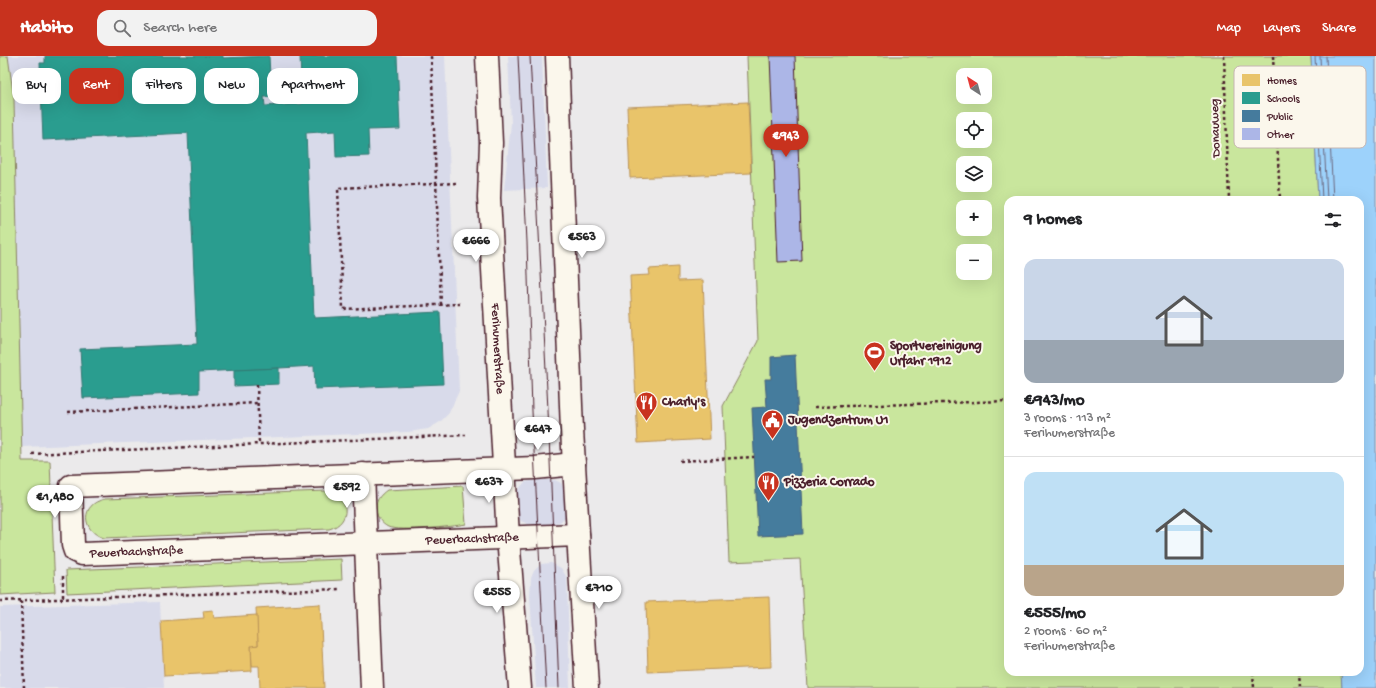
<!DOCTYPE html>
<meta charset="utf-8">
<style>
:root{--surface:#fff;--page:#f2f2f2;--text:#202124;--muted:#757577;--line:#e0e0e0;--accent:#c8321e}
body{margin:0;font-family:"Gochi Hand",sans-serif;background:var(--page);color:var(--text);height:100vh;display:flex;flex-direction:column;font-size:15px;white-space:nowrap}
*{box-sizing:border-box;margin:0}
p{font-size:13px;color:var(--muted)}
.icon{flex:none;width:22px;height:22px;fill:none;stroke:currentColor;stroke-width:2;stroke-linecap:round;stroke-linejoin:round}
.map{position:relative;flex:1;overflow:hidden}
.drawer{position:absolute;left:1004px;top:140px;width:360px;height:480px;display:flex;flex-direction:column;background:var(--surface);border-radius:12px;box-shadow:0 4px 16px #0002}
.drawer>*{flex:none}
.banner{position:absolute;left:12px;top:12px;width:380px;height:36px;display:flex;gap:8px}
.needle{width:26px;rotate:324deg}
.controls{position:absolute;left:956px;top:12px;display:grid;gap:8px}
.controls a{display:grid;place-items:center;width:36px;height:36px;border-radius:8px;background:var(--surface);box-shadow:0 4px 16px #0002;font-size:20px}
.price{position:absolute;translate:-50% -34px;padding:0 9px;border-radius:14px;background:#fff;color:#222;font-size:13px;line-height:26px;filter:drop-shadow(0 1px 2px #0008)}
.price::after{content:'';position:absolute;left:50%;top:24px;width:12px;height:9px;margin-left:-6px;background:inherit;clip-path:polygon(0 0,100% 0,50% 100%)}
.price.on{background:var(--accent);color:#fff}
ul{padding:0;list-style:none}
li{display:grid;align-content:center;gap:8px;height:212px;padding:0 20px}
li+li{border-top:1px solid var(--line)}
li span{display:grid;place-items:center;height:124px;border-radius:12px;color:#555}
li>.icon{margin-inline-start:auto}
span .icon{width:72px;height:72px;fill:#fffc;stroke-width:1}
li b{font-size:17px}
h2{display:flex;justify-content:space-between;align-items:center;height:48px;padding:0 20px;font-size:17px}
.tag{padding:0 14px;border-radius:12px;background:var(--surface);box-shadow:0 4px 16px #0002;font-size:14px;line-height:36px}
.tag.on{background:var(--accent);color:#fff}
header{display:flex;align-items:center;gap:24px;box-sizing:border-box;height:56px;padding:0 20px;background:var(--accent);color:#fff}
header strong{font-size:19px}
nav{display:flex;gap:22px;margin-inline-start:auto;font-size:14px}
.search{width:280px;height:36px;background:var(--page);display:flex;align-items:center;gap:10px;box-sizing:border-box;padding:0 14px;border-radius:12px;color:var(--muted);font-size:15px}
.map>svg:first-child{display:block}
</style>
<header>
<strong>Habito</strong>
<div class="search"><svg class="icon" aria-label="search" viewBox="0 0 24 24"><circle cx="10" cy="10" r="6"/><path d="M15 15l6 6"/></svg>Search here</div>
<nav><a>Map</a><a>Layers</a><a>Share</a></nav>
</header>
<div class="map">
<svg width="1376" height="632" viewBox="0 0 1376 632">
<rect width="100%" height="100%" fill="#ebeaeb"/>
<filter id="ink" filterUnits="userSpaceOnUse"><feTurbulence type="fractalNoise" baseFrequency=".025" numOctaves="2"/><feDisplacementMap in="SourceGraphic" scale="8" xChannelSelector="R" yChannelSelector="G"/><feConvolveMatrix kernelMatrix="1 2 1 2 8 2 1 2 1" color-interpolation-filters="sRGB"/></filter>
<g filter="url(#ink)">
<!-- built -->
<g fill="#d8daea">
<polygon points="8,0 445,0 459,335 449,357 440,366 428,373 408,376 21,391 14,44"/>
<polygon points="508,0 542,0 547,132 504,134 511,67"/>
<polygon points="539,424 555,424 561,427 564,433 565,461 560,466 547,468 528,468 521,465 516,457 517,435 525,426"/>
<polygon points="551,507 561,512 567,522 570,632 536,632 530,540 531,522 534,515 541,508"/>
<polygon points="160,546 164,632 0,632 0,551"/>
</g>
<!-- green -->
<g fill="#c9e69d" stroke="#8a8264" fill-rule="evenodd">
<polygon points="0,0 8,0 14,44 22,405 50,405 55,536 0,539"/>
<path d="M747,0H1311L1318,144H1008V616H1341L1342,632H808L800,503L729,506L723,350L758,285ZM963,19H985V41H963ZM963,63H985V85H963ZM963,107H985V129H963ZM963,151H985V173H963ZM963,195H985V217H963Z"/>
<path d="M463,430L466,468C452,471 400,476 388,471C382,468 377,462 376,454C375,445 380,439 387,434Z"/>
<path d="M326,435C350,439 352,467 329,473L104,482C81,475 80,448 105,443Z"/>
<polygon points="341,503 342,524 67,537 66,514"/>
</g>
<!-- water -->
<polygon fill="#9dd2fb" stroke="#7c8aa8" points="1311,0 1376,0 1376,632 1342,632 1341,616 1360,616 1360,144 1318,144"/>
<!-- homes -->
<g fill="#e9c46a" stroke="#b99257">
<polygon points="748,46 751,117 630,122 627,51"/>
<polygon points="678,211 678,225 703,224 710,383 638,387 630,220 650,219 649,213"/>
<polygon points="769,541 771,611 648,616 646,546"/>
<polygon points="320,548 324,632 260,632 259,610 252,610 251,590 258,589 256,552"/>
<polygon points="213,554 214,562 257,559 258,589 251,590 252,615 164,620 161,565 204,562 203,555"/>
</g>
<!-- schools -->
<g fill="#2a9d8f" stroke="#347771">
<polygon points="45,0 223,0 223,2 269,0 271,41 264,41 265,50 302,48 300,0 397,0 400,73 368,74 369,100 336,101 335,75 306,77 314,262 440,256 443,328 315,333 314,310 279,312 199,316 199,337 83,342 80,293 197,288 188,77 43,84 40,7 45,7"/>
<polygon points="279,312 279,328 234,330 234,314"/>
</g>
<!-- public -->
<polygon fill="#457b9d" stroke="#465f7b" points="795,299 803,478 758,480 752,352 767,351 765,323 771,323 771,301"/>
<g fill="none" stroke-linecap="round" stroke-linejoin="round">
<!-- shore -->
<g stroke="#6b677e" stroke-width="1">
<polyline points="1315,0 1322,144"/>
<polyline points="1320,0 1327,144"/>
<polyline points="1326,0 1333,144"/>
</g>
</g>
<!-- building -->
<polygon fill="#acb6e7" stroke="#4a1f2b" points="770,0 795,0 802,205 778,206"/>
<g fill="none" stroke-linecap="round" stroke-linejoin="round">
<defs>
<g id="minor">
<path id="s1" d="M487,0L491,87L489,142L508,481L520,632"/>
<polyline points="557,0 572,374 587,632"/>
<path id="s2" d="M574,408L535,412L71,430L73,489L75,495L82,498L578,479"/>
<polyline points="363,418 372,632"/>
</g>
</defs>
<!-- minor casing -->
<use href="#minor" stroke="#4a1f2b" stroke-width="25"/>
<!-- path -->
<g stroke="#4a1f2b" stroke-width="2.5" stroke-dasharray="3 3" stroke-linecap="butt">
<polyline points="431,0 441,249"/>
<polyline points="1224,0 1229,144"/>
<polyline points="1273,0 1280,144"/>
<polyline points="456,127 338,132 343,253 460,248"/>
<polyline points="257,329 259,388"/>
<polyline points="815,351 1008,345"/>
<polyline points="68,356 258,347"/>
<polyline points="32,398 466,379"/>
<polyline points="680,405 754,401"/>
<polyline points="63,520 63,543"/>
<polyline points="0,545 341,533"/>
<polyline points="21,545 24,632"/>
<polyline points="1253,616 1254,632"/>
<polyline points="1299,616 1300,632"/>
</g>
<!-- minor -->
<use href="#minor" stroke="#fbf7ec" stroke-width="22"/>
<!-- tram -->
<g stroke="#4a1f2b" stroke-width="1">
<polyline points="518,0 527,186 532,355 546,632"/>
<polyline points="530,0 548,354 559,632"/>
</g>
</g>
</g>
<!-- icons -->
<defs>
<symbol id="stadium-pin" viewBox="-11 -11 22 30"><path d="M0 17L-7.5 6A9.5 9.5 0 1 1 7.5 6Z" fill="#c8321e" stroke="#fbf7ec"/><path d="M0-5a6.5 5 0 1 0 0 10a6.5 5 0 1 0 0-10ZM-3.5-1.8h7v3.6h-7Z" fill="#fff"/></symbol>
<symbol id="restaurant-pin" viewBox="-11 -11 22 30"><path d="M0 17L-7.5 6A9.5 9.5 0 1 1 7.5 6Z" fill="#c8321e" stroke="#fbf7ec"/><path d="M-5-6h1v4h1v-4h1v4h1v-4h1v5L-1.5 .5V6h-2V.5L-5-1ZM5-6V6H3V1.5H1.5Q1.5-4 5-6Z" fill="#fff"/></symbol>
<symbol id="civic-pin" viewBox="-11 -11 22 30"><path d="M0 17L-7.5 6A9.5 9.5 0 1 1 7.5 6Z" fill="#c8321e" stroke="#fbf7ec"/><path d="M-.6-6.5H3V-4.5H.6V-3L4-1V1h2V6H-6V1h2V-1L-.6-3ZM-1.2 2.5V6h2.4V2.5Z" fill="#fff"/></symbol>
</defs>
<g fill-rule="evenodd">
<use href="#stadium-pin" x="862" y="284" width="25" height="34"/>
<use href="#restaurant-pin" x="634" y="334" width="25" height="34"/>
<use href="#civic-pin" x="760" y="352" width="25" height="34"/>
<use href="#restaurant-pin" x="756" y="414" width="25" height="34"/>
</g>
<g text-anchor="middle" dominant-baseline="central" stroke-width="4" stroke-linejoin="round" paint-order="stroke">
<!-- street labels -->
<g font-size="13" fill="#4a1f2b" stroke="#fbf7ec">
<text transform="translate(1216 72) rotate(-92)">Donauweg</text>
<text stroke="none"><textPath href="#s1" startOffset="293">Ferihumerstraße</textPath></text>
<text stroke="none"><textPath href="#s2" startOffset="967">Peuerbachstraße</textPath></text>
<text stroke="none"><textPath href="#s2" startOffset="631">Peuerbachstraße</textPath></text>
</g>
<!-- poi labels -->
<g font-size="13" font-weight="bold" fill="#4a1f2b" stroke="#fbf7ec" text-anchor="start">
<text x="890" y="290">Sportvereinigung<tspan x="890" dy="15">Urfahr 1912</tspan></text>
<text x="662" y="346">Charly's</text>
<text x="788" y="364">Jugendzentrum U1</text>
<text x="784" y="426">Pizzeria Corrado</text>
</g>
</g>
<!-- legend -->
<rect x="1234" y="10" width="132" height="82" rx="6" fill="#fbf7ec" stroke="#c6b6b2" stroke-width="1"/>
<rect x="1242" y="18" width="18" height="12" fill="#e9c46a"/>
<rect x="1242" y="36" width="18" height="12" fill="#2a9d8f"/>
<rect x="1242" y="54" width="18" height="12" fill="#457b9d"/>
<rect x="1242" y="72" width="18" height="12" fill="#acb6e7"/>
<g font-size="11" fill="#4a1f2b">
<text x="1267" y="28">Homes</text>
<text x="1267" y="46">Schools</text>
<text x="1267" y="64">Public</text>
<text x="1267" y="82">Other</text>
</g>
</svg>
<div class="controls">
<a><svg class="needle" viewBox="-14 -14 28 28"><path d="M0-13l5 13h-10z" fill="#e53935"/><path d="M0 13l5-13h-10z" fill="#757577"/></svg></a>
<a><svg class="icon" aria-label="locate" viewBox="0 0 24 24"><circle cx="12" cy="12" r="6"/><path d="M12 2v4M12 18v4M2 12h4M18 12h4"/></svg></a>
<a><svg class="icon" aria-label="layers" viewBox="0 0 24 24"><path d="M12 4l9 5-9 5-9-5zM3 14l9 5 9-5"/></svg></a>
<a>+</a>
<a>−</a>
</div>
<b class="price on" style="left:786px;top:102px">€943</b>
<b class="price" style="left:582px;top:203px">€563</b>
<b class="price" style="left:476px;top:207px">€666</b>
<b class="price" style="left:538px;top:395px">€647</b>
<b class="price" style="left:489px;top:448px">€637</b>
<b class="price" style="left:347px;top:453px">€592</b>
<b class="price" style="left:55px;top:463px">€1,480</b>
<b class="price" style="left:599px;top:554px">€710</b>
<b class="price" style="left:497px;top:558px">€555</b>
<div class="banner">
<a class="tag">Buy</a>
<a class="tag on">Rent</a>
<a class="tag">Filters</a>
<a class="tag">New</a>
<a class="tag">Apartment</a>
</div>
<section class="drawer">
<h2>9 homes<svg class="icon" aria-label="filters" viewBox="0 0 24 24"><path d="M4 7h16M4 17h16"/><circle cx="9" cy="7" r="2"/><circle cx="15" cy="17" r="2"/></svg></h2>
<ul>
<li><span style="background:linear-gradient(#c9d6e8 65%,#9aa5b1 0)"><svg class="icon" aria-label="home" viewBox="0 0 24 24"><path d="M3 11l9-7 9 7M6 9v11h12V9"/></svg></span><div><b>€943/mo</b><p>3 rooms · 113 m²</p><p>Ferihumerstraße</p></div></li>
<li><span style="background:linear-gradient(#bfe0f5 75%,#b9a48a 0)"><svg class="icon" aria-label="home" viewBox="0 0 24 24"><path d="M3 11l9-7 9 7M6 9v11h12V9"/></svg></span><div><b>€555/mo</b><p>2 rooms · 60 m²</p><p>Ferihumerstraße</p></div></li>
</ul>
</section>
</div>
